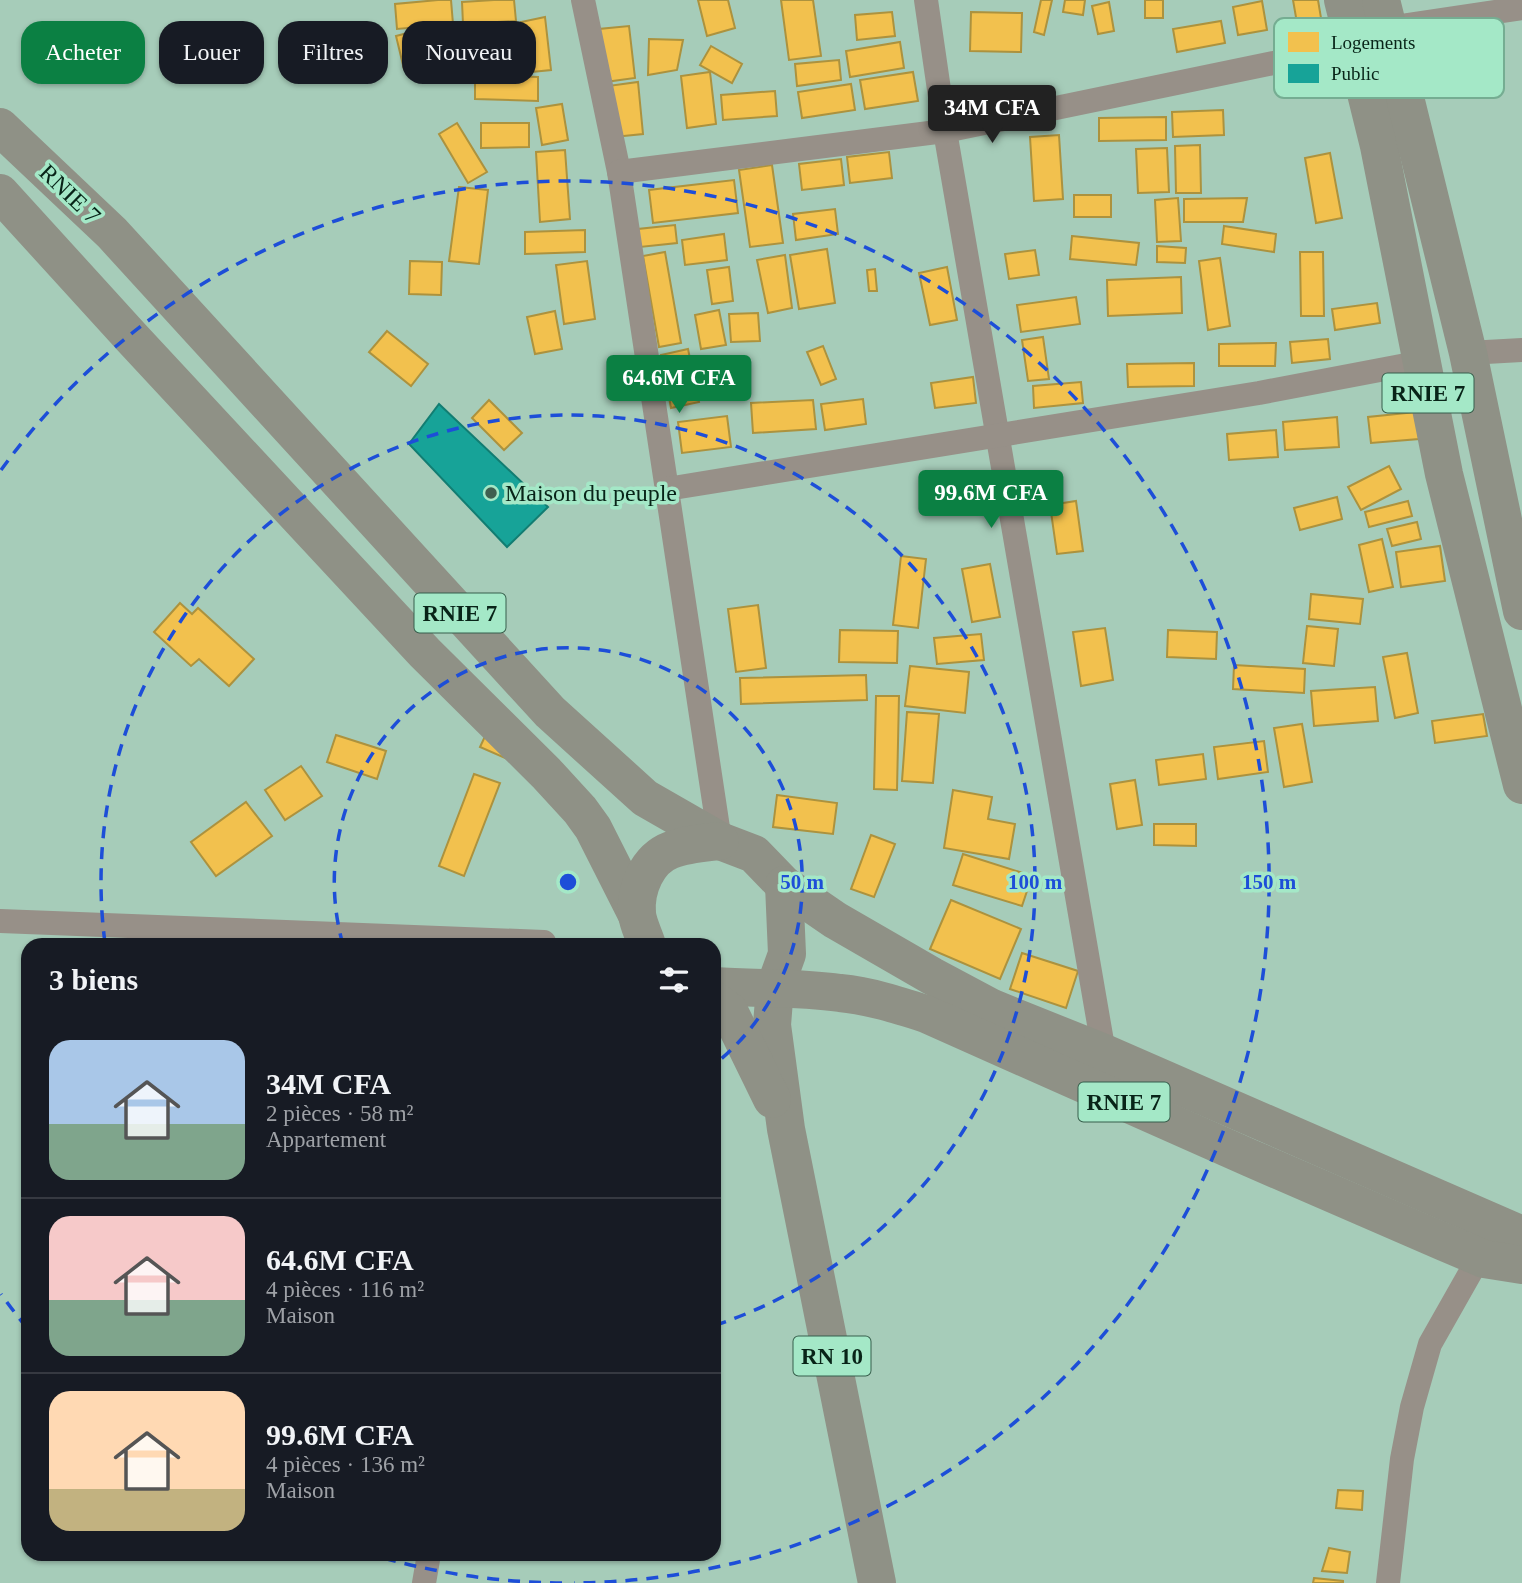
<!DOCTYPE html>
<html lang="fr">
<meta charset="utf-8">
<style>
:root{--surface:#171b24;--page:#20242c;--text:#f1f3f6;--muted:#9ea1a6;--line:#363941;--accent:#0b8043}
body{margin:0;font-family:Georgia,serif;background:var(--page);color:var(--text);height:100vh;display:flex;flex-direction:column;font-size:26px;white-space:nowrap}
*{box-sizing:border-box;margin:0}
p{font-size:23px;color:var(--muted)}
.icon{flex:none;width:38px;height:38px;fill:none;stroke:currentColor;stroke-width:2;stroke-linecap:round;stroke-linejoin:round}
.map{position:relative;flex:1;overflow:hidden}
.details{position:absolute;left:21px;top:938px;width:700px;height:623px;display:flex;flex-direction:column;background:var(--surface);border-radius:21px;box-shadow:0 2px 5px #0004}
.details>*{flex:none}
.banner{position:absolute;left:21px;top:21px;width:700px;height:63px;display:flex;gap:14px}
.price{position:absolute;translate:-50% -60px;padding:0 16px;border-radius:7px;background:var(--accent);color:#fff;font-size:23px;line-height:46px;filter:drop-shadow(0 2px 4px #0008)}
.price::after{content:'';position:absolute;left:50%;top:42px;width:21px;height:16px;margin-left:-10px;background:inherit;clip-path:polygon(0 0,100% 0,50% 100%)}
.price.active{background:#222;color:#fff}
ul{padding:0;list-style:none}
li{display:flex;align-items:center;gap:21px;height:175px;padding:0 28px}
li+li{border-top:2px solid var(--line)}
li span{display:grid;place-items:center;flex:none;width:196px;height:140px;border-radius:21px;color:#555}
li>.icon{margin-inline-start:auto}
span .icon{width:84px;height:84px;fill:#fffc;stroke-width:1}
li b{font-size:30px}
h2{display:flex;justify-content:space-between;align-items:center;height:84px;padding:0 28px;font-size:30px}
.pill{padding:0 24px;border-radius:21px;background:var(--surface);box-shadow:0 2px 5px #0004;font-size:24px;line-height:63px}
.pill.active{background:var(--accent);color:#fff}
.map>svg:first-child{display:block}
</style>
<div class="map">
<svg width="1522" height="1583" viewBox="0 0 1522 1583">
<rect width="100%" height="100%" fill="#a6ccb9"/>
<!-- homes -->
<g fill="#f2c14e" stroke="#ac923e" stroke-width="2">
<polygon points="438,0 451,0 453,24 397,29 395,4"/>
<polygon points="494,0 514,0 516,21 463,24 462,2"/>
<polygon points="698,0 728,0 735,28 707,36"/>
<polygon points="781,0 813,0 821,56 789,60"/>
<polygon points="1041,0 1052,0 1044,35 1034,32"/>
<polygon points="1065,0 1085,0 1083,15 1063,12"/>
<rect x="1145" y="0" width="18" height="18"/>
<polygon points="1293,0 1318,0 1321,18 1297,23"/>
<polygon points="1262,1 1267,30 1238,35 1233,7"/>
<polygon points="1109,2 1114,31 1098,34 1092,6"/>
<polygon points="892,12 895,36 857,40 855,15"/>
<polygon points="971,12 1022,13 1021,52 970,51"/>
<polygon points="545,17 551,70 522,73 521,22"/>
<polygon points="1221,21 1225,43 1177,52 1173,29"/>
<polygon points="629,26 635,78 605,82 599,29"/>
<polygon points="419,30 427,64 404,69 396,36"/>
<polygon points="649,39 683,40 677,70 648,75"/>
<polygon points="900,42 904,68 850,77 846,51"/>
<polygon points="711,46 742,64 732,83 700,65"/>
<polygon points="839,60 841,80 797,86 795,64"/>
<polygon points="710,72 716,124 687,128 681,76"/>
<polygon points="913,72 918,101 865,109 860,80"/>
<polygon points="475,75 538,77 538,101 475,99"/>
<polygon points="638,82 643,134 614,137 608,86"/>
<polygon points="851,84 855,110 802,118 798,92"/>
<polygon points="775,91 777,116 723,120 721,95"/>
<polygon points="562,104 568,140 542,145 536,108"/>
<polygon points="1223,110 1224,135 1173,137 1172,112"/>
<polygon points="1166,117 1166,140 1099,141 1099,118"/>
<polygon points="457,123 487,172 468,183 439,134"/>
<polygon points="481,123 529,123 529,147 481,148"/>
<polygon points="1059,135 1063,199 1034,201 1030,137"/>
<polygon points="1200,145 1201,193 1176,193 1175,146"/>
<polygon points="1167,148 1169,192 1138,193 1136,149"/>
<polygon points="565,150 570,219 540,222 536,152"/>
<polygon points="889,152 892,178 850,183 847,157"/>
<polygon points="1330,153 1342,218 1316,223 1305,158"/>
<polygon points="841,159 844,185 802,190 799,164"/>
<polygon points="772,165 783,243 750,247 739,170"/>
<polygon points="734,180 738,213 653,223 649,190"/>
<polygon points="459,187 488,190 479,264 449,261"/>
<rect x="1074" y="195" width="37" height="22"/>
<polygon points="1178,198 1181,241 1157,242 1155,200"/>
<polygon points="1247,198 1243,222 1184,222 1184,199"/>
<polygon points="835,209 838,234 796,240 793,214"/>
<polygon points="675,225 677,243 640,247 638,229"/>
<polygon points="1224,226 1276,234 1274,252 1222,244"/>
<polygon points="585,230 585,252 525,254 525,232"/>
<polygon points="724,234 727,260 685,265 682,240"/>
<polygon points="1072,236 1139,243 1136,265 1070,259"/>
<polygon points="1157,246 1186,248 1185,263 1157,262"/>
<polygon points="827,249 835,303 799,309 790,255"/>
<polygon points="1035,250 1039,275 1009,279 1005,254"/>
<polygon points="665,252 681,343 659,347 643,256"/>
<polygon points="1300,252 1323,252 1324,316 1301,316"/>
<polygon points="785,255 792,308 768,313 757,260"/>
<polygon points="1220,258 1230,326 1208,330 1199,261"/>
<polygon points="410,261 442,262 441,295 409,294"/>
<polygon points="587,261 595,319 564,324 556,265"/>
<polygon points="729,267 733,301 712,304 707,270"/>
<polygon points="947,267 957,320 930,325 919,273"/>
<polygon points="875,269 877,291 869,291 867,270"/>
<polygon points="1181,277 1182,313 1108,316 1107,280"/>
<polygon points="1076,297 1080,324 1021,332 1017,305"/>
<polygon points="1377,303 1380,323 1335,330 1332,309"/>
<polygon points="719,310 726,345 701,349 695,315"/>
<polygon points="555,311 562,349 535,354 527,317"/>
<polygon points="758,313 760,341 731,342 729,314"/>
<polygon points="387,331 428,364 411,386 369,352"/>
<polygon points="1043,337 1049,379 1028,381 1022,340"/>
<polygon points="1328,339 1330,359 1292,363 1290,342"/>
<polygon points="1276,343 1275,366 1219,366 1219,344"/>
<polygon points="823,346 836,379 821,385 807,352"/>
<polygon points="688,349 699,402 671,408 661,355"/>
<polygon points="1194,363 1194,386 1128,387 1127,364"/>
<polygon points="973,377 976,403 935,408 931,383"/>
<polygon points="1081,382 1083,403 1034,408 1033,386"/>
<polygon points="863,399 866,424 825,430 821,404"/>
<polygon points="489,400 522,433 504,450 472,418"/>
<polygon points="813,400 816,429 753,433 751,403"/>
<polygon points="1416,412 1419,439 1371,443 1368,417"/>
<polygon points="727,416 731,447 682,453 678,422"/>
<polygon points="1337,417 1339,447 1285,450 1283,422"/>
<polygon points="1276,430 1278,457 1229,460 1227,434"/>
<polygon points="1389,466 1401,489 1361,510 1348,487"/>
<polygon points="1337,497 1342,519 1300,530 1294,508"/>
<polygon points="1076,501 1083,551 1057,554 1050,505"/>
<polygon points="1408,501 1412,516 1369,527 1365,512"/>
<polygon points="1417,522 1421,539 1392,546 1387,529"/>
<polygon points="1382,539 1393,587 1369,592 1359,545"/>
<polygon points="1440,546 1445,581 1401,587 1396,552"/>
<polygon points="901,556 926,559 918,628 893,625"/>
<polygon points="990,564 1000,617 972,622 962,569"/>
<polygon points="1311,594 1363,599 1360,624 1309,619"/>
<polygon points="180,603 192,614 198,608 254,659 229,686 199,659 191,666 154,632"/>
<polygon points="758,605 766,668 736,672 728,609"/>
<polygon points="1307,626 1338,629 1334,666 1303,663"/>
<polygon points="1105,628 1113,680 1081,686 1073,632"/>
<polygon points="840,630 898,631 897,663 839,662"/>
<polygon points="1168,630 1217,632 1216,659 1167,657"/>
<polygon points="981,634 984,660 937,664 934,638"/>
<polygon points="1407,653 1418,713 1395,718 1383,657"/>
<polygon points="1234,665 1305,669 1304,693 1233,689"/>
<polygon points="910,666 969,672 965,713 905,706"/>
<polygon points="866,675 867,700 741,704 740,678"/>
<polygon points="1375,687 1378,721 1314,726 1311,691"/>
<polygon points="876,696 899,696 897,790 874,789"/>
<polygon points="907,712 939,714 933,783 902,781"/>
<polygon points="1483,714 1487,736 1435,743 1432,721"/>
<polygon points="1302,724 1312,782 1284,787 1274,728"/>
<polygon points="487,732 505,758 480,747"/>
<polygon points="336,735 386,751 377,779 327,762"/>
<polygon points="1264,741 1268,772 1218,779 1214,747"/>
<polygon points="1203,754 1206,779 1159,785 1156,760"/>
<polygon points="301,766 322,796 285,820 265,790"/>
<polygon points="474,774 500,783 464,876 439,866"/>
<polygon points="1135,780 1142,825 1117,829 1110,784"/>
<polygon points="953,790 992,797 988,819 1015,824 1009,859 944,848"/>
<polygon points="777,795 837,803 833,834 773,827"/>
<polygon points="246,802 272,836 216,876 191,842"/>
<polygon points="1154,824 1196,824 1196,846 1154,845"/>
<polygon points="871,835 895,844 874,897 851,889"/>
<polygon points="963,854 1032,876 1022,906 953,885"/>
<polygon points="951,900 1021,929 1000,979 930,949"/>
<polygon points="1022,953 1078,971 1066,1008 1010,989"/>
<polygon points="1338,1490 1363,1491 1362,1510 1336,1508"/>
<polygon points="1329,1548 1350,1552 1347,1573 1322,1571"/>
<polygon points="1314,1578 1343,1581 1343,1583 1313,1583"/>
</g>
<!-- public -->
<polygon fill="#17a398" stroke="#127d72" stroke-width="2" points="439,404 548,507 507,547 409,444"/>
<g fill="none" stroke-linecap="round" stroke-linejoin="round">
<!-- street -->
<g stroke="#979088" stroke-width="24">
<polyline points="583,0 619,172 720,841"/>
<polyline points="926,0 945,131 1104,1053"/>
<polyline points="1387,28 1522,8"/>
<polyline points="619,172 945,131 1322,53 1355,49"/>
<polyline points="1468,353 1522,350"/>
<polyline points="667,489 1259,393 1422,362"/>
<polyline points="0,921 544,942 544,945"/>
<polyline points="424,1583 429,1554"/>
<polyline points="1388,1583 1402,1459 1412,1407 1430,1344 1473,1268 1484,1259 1495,1263"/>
</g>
<!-- primary -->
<g stroke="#8f9186" stroke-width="38">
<polyline points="1343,0 1379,146 1444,474 1522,785"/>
<polyline points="1381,0 1468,353 1522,611"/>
<polyline points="0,127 112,233 550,712 645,798 720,841 754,854 784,885 835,920 932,976 992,1008 1104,1053 1522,1235"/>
<polyline points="0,193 132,338 425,653 546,773 580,810 593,828 637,915"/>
<polyline points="784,885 787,954 775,987 772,1025 786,1129 877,1583"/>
<path d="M647,945C644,935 638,924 637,914C635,889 647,859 671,850C686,844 703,843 720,841"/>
<path d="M714,986C756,989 798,987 840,993C870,996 898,1005 926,1014L1250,1158L1444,1242L1484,1259L1522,1265"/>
<polyline points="714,1000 729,1011 772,1099"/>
</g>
</g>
<!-- distance rings -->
<g fill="none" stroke="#1d4ed8" stroke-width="3.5" stroke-dasharray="12 9">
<path d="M343 945A234 234 0 1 1 715 1064"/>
<path d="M105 943A467 467 0 1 1 716 1325"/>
<path d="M562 1583A701 701 0 0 1 369 1554M27 1328A701 701 0 0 1 1 1294M1 470A701 701 0 1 1 574 1583"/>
</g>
<!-- markers -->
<circle fill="#3f5f50" stroke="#a4e8c7" stroke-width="2.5" cx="491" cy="493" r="7"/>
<g text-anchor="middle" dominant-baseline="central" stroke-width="7" stroke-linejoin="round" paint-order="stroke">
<!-- shield labels -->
<g fill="#a4e8c7" stroke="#375f4c" stroke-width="2">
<rect x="1382.5" y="373.5" width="91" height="39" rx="5"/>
<rect x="414.5" y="593.5" width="91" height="39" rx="5"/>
<rect x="1078.5" y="1082.5" width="91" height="39" rx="5"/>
<rect x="793.5" y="1336.5" width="77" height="39" rx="5"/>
</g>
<g font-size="23" font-weight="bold" fill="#082418">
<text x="1428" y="393">RNIE 7</text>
<text x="460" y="613">RNIE 7</text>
<text x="1124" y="1102">RNIE 7</text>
<text x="832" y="1356">RN 10</text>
</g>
<!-- street labels -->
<g font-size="24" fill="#082418" stroke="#a4e8c7">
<text transform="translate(70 194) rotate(44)">RNIE 7</text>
</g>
<!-- poi labels -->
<g font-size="24" fill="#082418" stroke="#a4e8c7" text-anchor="start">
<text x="505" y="493">Maison du peuple</text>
</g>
</g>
<!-- legend -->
<rect x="1274" y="18" width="230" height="80" rx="10" fill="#a4e8c7" stroke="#75ad92" stroke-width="2"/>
<rect x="1288" y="32" width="31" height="20" fill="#f2c14e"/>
<rect x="1288" y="64" width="31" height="19" fill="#17a398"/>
<g font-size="19" fill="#082418">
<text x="1331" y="49">Logements</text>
<text x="1331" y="80">Public</text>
</g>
<circle cx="568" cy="882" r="10" fill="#1d4ed8" stroke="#a4e8c7" stroke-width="3.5"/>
<g font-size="21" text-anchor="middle" font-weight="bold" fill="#1d4ed8" stroke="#a4e8c7" stroke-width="7" stroke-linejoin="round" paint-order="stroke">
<text x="802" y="889">50 m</text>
<text x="1035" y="889">100 m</text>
<text x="1269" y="889">150 m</text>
</g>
</svg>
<b class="price active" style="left:992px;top:145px">34M CFA</b>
<b class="price" style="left:679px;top:415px">64.6M CFA</b>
<b class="price" style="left:991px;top:530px">99.6M CFA</b>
<div class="banner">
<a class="pill active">Acheter</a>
<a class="pill">Louer</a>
<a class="pill">Filtres</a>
<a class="pill">Nouveau</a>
</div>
<section class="details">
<h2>3 biens<svg class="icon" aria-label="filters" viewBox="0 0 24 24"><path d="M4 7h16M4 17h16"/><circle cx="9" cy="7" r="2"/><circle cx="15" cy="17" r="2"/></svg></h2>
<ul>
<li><span style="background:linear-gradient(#a9c7e8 60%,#7fa58c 0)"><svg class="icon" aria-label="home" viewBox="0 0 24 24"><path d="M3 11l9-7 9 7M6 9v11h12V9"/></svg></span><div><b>34M CFA</b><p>2 pièces · 58 m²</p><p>Appartement</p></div></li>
<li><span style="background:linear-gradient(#f6c9c9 60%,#7fa58c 0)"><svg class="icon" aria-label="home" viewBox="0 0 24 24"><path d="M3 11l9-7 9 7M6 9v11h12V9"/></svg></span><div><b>64.6M CFA</b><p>4 pièces · 116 m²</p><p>Maison</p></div></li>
<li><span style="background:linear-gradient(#ffd9b3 70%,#c2b280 0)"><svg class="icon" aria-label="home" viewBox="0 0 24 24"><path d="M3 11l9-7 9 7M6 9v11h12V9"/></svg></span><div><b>99.6M CFA</b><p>4 pièces · 136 m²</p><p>Maison</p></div></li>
</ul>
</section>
</div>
